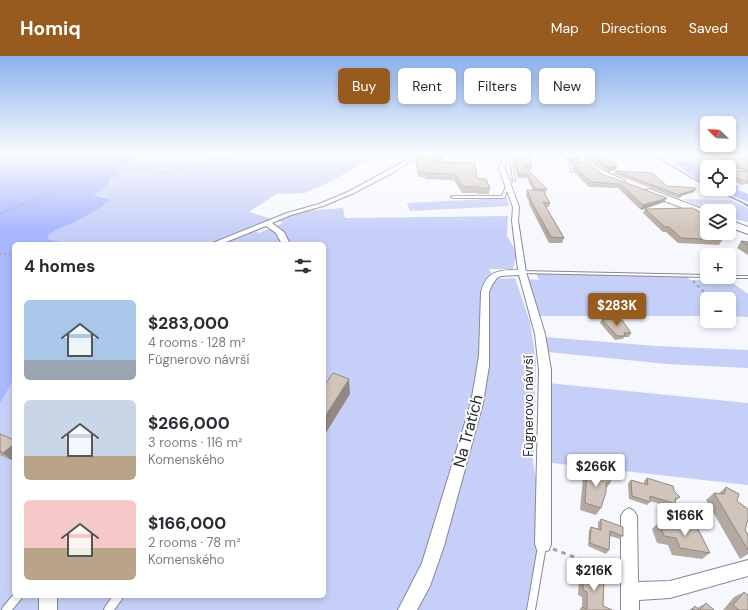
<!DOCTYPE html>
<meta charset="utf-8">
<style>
:root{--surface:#fff;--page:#f2f2f3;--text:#2b2b33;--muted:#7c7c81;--accent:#985b1f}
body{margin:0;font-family:"DM Sans",sans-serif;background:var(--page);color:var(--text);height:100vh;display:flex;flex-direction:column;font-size:15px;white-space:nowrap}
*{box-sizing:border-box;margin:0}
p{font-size:13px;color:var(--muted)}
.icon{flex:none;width:22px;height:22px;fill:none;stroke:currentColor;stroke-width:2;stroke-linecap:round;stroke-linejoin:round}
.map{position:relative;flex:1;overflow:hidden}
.details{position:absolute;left:12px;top:186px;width:314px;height:356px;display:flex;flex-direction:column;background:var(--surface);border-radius:6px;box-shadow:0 2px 6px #0003}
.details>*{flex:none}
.banner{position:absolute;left:338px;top:12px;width:350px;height:36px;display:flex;gap:8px}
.needle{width:26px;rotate:293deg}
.tools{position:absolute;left:700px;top:60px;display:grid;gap:8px}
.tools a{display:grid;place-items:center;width:36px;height:36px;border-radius:6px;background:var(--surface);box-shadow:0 2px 6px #0003;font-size:20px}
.price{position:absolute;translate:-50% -34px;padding:0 9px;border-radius:4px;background:#fff;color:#222;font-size:13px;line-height:26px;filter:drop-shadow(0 1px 2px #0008)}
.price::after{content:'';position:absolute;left:50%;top:24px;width:12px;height:9px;margin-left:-6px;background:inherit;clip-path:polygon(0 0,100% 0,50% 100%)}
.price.active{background:var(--accent);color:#fff}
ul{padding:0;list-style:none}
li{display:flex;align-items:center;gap:12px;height:100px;padding:0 12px}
li span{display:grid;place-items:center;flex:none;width:112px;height:80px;border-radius:6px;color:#555}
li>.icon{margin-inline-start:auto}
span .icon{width:48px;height:48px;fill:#fffc;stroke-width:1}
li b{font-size:17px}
h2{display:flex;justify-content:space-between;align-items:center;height:48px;padding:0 12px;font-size:17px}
.pill{padding:0 14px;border-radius:6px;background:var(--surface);box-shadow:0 2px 6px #0003;font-size:14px;line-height:36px}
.pill.active{background:var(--accent);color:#fff}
header{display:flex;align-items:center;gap:24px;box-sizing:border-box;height:56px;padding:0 20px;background:var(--accent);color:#fff}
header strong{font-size:19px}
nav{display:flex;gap:22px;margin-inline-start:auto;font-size:14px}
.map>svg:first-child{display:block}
</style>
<header>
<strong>Homiq</strong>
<nav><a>Map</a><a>Directions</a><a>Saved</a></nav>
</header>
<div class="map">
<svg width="748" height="554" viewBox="0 0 748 554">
<rect width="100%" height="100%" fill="#f6f8fe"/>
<!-- green -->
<g fill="#c6cff7">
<polygon points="235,98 378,98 330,126 305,137 290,138 278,137 249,156 272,163 206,188 71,188 48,183 49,178 78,163 93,157 101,149 112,143 103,140 94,139 109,127 111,121 116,121 119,111 135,102 174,103 224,100"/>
<polygon points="666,98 748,98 748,100 711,103 728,111 701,111"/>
<polygon points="507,142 509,150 410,155 407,147"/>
<polygon points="683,143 731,144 748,152 748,166 729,162 729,155 711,155"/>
<path d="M343,152L345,162L508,160L507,180L517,197L513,213H489L494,223L515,222L530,266L536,304L533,406L539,442L537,495L526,554H0V348L14,323V540H324V188H218C229,184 248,171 259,177L283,167L279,165L280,162L301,155Z"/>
<polygon points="536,217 687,221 690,224 730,225 748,238 748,261 729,260 729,243 707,243 707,260 540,260 530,236 527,223 539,224"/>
<polygon points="545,281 656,290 748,294 748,312 667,308 547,296"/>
<polygon points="548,327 748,347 748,429 552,407"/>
</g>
<!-- forest -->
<g fill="#a9b8fe">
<path d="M0,98H164L162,100L135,102L119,111L116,122L111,121L109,127L94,139L112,143C105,147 98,154 92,157C78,165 63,170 49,178L48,183L71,188H14V323L0,348Z"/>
<polygon points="672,104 685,106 707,114 707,128 699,125"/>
<polygon points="729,125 739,130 738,134 748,138 748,146 717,133 729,133"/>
</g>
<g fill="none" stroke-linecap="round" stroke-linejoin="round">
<!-- stream-far1 -->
<g stroke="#7b85b8" stroke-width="1.5">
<path d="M649,98C670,107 687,120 707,130"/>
<polyline points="715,133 747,149"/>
</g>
<!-- stream -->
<polyline stroke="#7b85b8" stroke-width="2" points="745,148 748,150"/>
<defs>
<g id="service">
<polygon points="510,102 512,103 515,124 507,127 506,127 506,125 513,124"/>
<polygon points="579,106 581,107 572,110 573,115 571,116 570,109"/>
<polygon points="508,127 509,128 505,141 503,142 453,142 451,141 453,140 502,140 507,128"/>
<polygon points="521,215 707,219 707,221 708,221 707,221 522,217 521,217"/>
<polygon points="729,220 748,220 748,222 728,222 727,221 729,221"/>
<polygon points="542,486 545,487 546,490 535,554 527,554 538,490 539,487"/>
<polygon points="14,538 14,540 22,540 21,543 12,554 2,554 3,551"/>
<polygon points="113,540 123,540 122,543 114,554 104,554 105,551"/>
</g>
<g id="minor">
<polygon points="417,98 422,98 394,116 354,137 323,150 291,159 272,167 284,176 290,188 282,188 276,177 266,170 221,188 210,188 287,157 319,148 350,135"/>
<path d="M504,98H508L505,113L519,151L518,165L526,216L545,278L551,314V488L549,494L543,496L537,494L535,488L539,314L535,278L519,219L501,220L497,222L492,229L489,236V310L483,347L444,490L430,530L417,554H398L422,507L471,347L479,300L481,236C487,215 498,214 518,214L512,165L513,151L499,113Z"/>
<polygon points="629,452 634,455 637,460 638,526 670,525 748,504 748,520 670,542 639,544 639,554 621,554 621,460 624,455"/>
<rect x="39" y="540" width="18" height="14"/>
</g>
<g id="secondary">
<polygon points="574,98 581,98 600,113 625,125 621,127 618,127 594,117"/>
<polygon points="649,133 708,155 707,161 646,138 645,136 646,134"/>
<polygon points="729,164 748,171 748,178 729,171"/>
</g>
</defs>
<!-- service casing -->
<use href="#service" stroke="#858896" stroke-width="2"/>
<!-- minor casing -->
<use href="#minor" stroke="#858896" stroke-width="2"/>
<!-- secondary casing -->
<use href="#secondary" stroke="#858896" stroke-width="2"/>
<!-- path-far3 -->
<g stroke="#a0a2a8" stroke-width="1" stroke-dasharray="1.5 1.5" stroke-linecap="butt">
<polyline points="0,108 77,114 92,118 111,118 132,112 174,117 192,108 247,98"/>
<polyline points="21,149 80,126 87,118 85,117"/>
</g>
<!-- path-far2 -->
<g stroke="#a0a2a8" stroke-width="1.5" stroke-dasharray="2 2" stroke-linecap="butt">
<polyline points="0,158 24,148"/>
<polyline points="0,198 14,198"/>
</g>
<!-- path-far1 -->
<polyline stroke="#a0a2a8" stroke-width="2" stroke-dasharray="3 3" stroke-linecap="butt" points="693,225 711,243"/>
<!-- path -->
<polyline stroke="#a0a2a8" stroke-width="3" stroke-dasharray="4.5 4.5" stroke-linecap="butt" points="553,493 616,517"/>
<!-- service -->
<use href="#service" fill="#fff" fill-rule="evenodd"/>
<!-- minor -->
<use href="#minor" fill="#fff" fill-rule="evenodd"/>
<!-- secondary -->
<use href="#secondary" fill="#fff" fill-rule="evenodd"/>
</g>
<!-- wall -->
<g fill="#b4a9a0">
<polygon points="445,98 440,106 477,122 490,132 489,138 477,138 477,137 462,137 454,124 425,123 425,121 418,121 415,104 416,99"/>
<polygon points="518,98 530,98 532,110 531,114 528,114 547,133 546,137 545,137 550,147 549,151 546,151 564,182 562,187 549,187 529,148 529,146 526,139 527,134 533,134 527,122 518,122 517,119 514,104 514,100 519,105"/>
<polygon points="559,98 577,98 579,104 569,108"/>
<polygon points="582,98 597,98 601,100 617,109 616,113 608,116"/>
<polygon points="748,102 748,128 741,129 729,122 729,116 741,115 721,106 722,103"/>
<polygon points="575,107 602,118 664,146 641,154 618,132 589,131 574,116 574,111"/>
<polygon points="615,115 667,130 696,133 694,136 681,140 681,141 678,142 614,118"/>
<polygon points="645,153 707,177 716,177 715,178 722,184 719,189 678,187 666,176 663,176 643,157"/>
<polygon points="741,185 748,186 748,199 737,192"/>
<polygon points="602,263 631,277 629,281 624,281 623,283 615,284 600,267"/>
<polygon points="0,378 14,384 14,401 11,404 0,399"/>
<polygon points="587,414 610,427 606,433 601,452 596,459 580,454 583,421"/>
<polygon points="647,422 674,435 680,441 675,445 676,448 672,452 650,445 650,446 647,449 629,443 628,427 631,424 644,428 644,425"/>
<polygon points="726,431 737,445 745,474 748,479 748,498 740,503 706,444 714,437 718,438"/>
<polygon points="601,463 623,480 620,483 610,480 609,494 606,498 588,490 589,474 591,471 598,473 598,466"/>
<polygon points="659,466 710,497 702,503 672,499 668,489 657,487 652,473"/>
<polygon points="584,515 603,550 612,554 579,554 582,551 582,541 578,539 579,520"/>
<polygon points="744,536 748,554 723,554 734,541"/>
<polygon points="706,547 714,554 689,554 695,550 697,552"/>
</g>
<!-- shaded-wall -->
<g fill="#928982">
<polygon points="442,98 445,98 436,111 437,106"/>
<polygon points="580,101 579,104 569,108 570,104"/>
<polygon points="617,109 616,113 608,116 609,112"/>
<polygon points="696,133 694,136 681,140 681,141 678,142 679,139 681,138"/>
<polygon points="667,142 664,146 641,154 643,149"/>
<polygon points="349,323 350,338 324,380 324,362"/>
<polygon points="14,388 14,401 11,404 3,397"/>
</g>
<!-- building -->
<g fill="#d1c4ba" stroke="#928982">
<polygon points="417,98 442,98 437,106 475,107 477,122 486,123 490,132 478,132 478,130 463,131 455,118 425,117 425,115 418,115 416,99"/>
<polygon points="519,98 530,98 532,110 524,110 547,133 535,133 528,118 519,118 518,115 514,100 520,106"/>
<polygon points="564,98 577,98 580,101 570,104"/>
<polygon points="589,98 597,98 601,100 608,103 617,109 609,112"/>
<polygon points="748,102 748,115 722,103"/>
<polygon points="586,105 602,118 667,142 643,149 620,128 591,126 576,111 575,107"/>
<polygon points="615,115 652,117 667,130 696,132 696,133 681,138 682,138 679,139"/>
<polygon points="748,115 748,125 743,125 729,118 729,116"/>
<polygon points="527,134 543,135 550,147 543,146 564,182 551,181 530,143 531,143"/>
<polygon points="693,152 707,160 707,177 714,177 722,184 681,182 669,171 665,171 645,153"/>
<polygon points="741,185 748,186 748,189"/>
<polygon points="602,263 622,264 631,277 624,277 625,280 617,280"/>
<polygon points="333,317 349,323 324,362 324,330"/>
<polygon points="0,378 14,384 14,388 3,397 0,395"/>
<polygon points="587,414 610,417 610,427 606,427 606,436 601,452 585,447"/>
<polygon points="647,422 673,430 674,435 680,441 675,443 676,448 650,440 650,446 632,440 631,424 648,429"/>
<polygon points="726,431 739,438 737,445 748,453 748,463 745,474 748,479 748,494 714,437 724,438"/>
<polygon points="601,463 623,471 623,480 610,475 609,494 590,487 591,471 601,474"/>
<polygon points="659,466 679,468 698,473 710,497 680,492 676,482 664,480"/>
<polygon points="584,515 604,523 603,550 612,554 582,554 582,551 587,553 587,536 583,534"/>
<polygon points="744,536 748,539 748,554 739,554 733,549"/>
<polygon points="706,547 714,554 700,554"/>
<polygon points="695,550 699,554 692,554"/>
</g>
<!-- sky -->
<linearGradient id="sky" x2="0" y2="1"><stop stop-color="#8bb1ec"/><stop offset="0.56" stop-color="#fbfcff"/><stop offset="1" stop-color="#fbfcff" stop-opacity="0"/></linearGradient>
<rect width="748" height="175" fill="url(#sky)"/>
<g text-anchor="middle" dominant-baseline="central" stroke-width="4" stroke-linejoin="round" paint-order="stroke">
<!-- street labels -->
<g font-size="13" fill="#27292e" stroke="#fff">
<text transform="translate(528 350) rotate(-90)">Fügnerovo návrší</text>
</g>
<!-- near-street labels -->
<g font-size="16" fill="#27292e" stroke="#fff">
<text transform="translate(468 375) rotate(-75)">Na Tratích</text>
</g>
</g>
</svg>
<div class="tools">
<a><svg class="needle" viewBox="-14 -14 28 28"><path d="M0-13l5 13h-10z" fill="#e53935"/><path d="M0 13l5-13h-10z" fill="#7c7c81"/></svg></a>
<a><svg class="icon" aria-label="locate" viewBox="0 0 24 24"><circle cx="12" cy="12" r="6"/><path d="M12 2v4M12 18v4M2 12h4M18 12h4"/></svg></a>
<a><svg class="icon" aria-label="layers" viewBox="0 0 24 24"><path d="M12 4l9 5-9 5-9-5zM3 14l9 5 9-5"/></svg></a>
<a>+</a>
<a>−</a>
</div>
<b class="price active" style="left:617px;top:271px">$283K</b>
<b class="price" style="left:596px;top:432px">$266K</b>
<b class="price" style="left:685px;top:481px">$166K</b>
<b class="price" style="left:594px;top:536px">$216K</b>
<div class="banner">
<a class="pill active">Buy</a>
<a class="pill">Rent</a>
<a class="pill">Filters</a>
<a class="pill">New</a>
</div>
<section class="details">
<h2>4 homes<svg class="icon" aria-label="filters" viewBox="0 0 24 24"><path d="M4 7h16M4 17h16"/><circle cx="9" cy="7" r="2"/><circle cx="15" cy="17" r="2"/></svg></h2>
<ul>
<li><span style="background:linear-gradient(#a9c7e8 75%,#9aa5b1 0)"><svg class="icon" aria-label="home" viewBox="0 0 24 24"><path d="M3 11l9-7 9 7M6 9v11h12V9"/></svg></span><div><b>$283,000</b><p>4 rooms · 128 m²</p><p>Fügnerovo návrší</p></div></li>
<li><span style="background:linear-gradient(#c9d6e8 70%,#b9a48a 0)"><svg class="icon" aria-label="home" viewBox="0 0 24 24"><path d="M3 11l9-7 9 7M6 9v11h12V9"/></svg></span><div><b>$266,000</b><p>3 rooms · 116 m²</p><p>Komenského</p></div></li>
<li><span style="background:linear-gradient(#f6c9c9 60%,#b9a48a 0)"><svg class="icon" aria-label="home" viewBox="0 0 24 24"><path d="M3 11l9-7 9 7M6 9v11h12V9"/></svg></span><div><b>$166,000</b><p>2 rooms · 78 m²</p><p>Komenského</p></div></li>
</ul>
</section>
</div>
